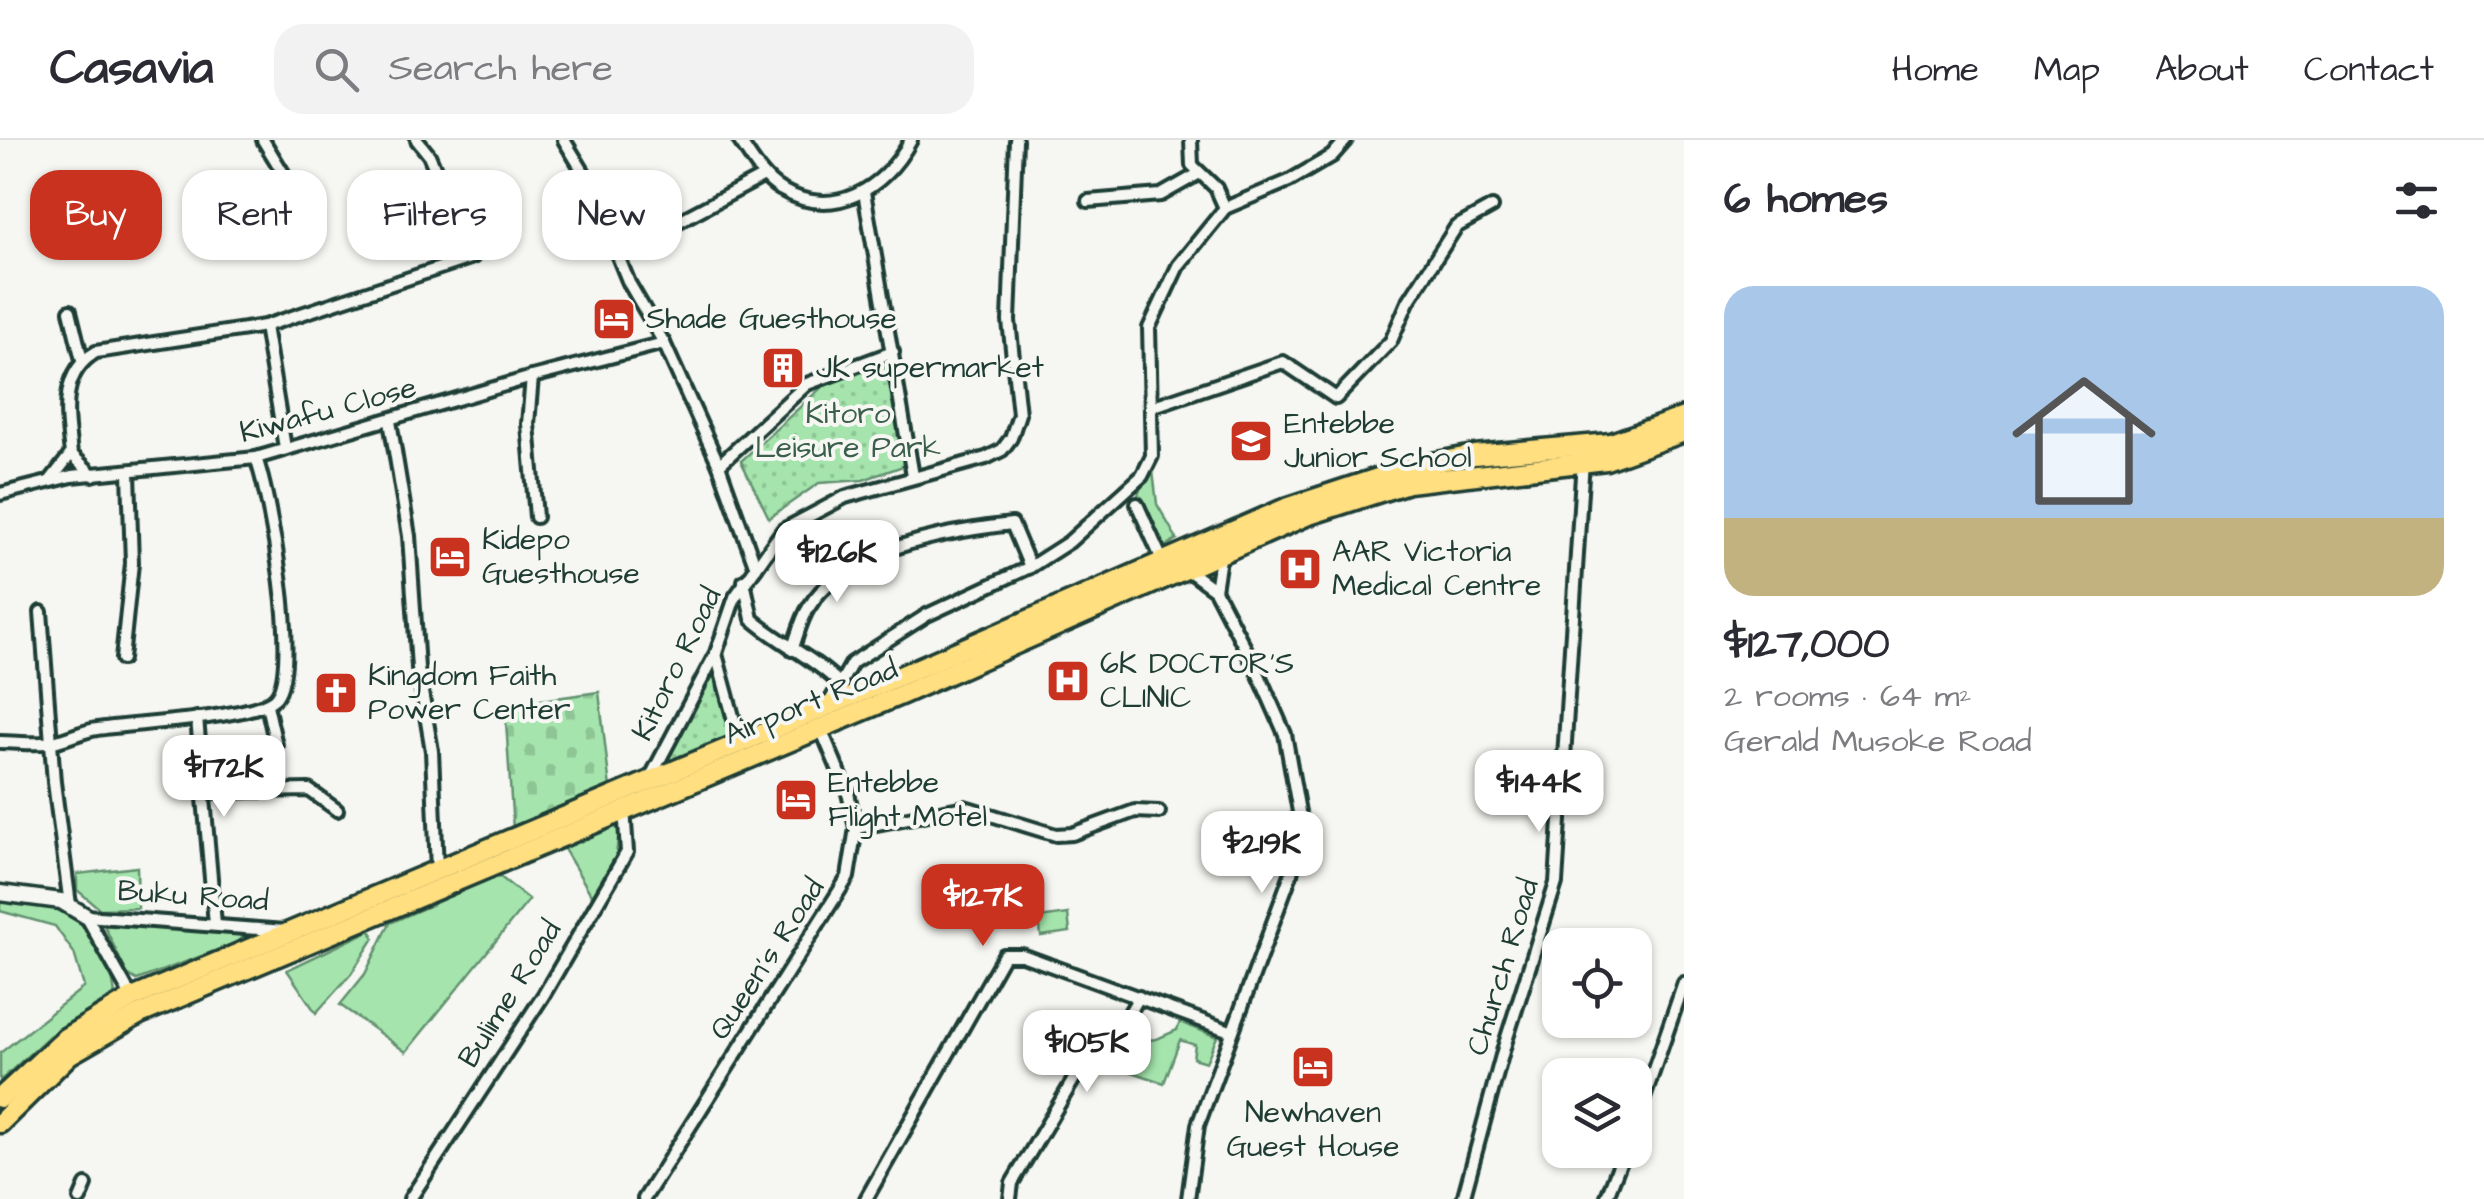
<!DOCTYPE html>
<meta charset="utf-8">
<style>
:root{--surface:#fff;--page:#f2f2f3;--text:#2b2b33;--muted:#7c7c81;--line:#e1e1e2;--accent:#c8321e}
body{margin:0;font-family:"Architects Daughter",sans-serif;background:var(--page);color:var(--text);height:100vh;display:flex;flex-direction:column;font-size:38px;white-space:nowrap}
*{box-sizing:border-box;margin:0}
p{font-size:32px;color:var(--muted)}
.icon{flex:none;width:55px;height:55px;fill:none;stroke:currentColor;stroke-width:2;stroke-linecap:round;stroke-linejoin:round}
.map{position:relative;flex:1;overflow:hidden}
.sheet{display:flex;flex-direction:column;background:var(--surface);width:800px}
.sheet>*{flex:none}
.top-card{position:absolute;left:30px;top:30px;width:950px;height:90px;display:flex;gap:20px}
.controls{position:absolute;left:1542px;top:788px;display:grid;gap:20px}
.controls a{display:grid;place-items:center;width:110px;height:110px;border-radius:20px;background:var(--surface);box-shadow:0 2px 8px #0004;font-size:50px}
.price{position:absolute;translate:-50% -85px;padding:0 22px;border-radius:20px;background:#fff;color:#222;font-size:32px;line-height:65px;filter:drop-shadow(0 2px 5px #0008)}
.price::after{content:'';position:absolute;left:50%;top:60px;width:30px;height:22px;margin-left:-15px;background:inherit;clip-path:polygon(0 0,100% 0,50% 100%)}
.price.on{background:var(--accent);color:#fff}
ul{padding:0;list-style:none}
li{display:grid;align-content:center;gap:20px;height:530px;padding:0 40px}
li+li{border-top:2px solid var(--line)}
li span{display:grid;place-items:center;height:310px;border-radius:30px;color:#555}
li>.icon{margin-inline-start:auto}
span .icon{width:180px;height:180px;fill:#fffc;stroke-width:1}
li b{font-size:42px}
h2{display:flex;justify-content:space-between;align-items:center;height:120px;padding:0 40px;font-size:42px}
.tag{padding:0 35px;border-radius:30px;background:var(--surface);box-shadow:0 2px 8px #0004;font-size:35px;line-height:90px}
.tag.on{background:var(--accent);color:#fff}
header{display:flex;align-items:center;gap:60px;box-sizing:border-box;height:140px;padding:0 50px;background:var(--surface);border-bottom:2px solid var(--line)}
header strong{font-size:48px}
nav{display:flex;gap:55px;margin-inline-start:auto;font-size:35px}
.search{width:700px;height:90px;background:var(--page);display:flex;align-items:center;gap:25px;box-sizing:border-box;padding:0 35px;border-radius:30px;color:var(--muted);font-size:38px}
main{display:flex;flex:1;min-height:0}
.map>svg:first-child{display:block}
</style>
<header>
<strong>Casavia</strong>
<div class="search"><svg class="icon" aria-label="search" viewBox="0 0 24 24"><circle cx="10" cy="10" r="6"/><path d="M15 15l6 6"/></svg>Search here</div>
<nav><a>Home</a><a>Map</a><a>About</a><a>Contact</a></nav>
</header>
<main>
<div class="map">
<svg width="1684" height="1059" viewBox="0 0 1684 1059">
<defs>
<pattern id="cemetery-stones" width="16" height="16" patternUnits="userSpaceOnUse" patternTransform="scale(2.5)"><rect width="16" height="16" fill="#a5e5ad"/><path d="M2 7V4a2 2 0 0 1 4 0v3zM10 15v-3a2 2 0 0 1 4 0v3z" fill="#8ec595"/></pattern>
<pattern id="park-dots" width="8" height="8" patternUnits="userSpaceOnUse" patternTransform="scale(2.5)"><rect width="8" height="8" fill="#a5e5ad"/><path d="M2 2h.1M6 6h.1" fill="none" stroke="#8ec595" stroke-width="1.8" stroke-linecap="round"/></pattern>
</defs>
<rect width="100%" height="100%" fill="#f6f6f2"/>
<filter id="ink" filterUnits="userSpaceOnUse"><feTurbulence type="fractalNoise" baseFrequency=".01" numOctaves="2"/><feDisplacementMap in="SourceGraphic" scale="20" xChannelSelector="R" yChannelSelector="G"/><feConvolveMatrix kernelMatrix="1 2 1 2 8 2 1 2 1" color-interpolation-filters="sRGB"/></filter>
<g filter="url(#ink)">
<!-- grass -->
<g fill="#a5e5ad" stroke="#629170" stroke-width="2.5">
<path d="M1153,331L1157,364L1177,399L1160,410C1139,374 1123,366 1153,331Z"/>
<polygon points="612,685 619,689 616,716 592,756 564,709"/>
<polygon points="137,727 138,768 100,769 77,750 77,734"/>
<polygon points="498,735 529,760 406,912 340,865 365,834 390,783"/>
<path d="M0,760C67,762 105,782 115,854L49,896L0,941V913L84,847L74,813L55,786L0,771Z"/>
<polygon points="1068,774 1070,792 1041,796 1039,778"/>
<polygon points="104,785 252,792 231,805 137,840 127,834"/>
<polygon points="371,790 374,798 351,834 316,873 287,830"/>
<polygon points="1180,882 1217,897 1206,922 1193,918 1195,905 1180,900 1164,943 1129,931 1140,901 1157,899 1177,890"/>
<polygon points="1125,883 1115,901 1113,924 1092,914 1112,884"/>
</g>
<!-- cemetery -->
<polygon fill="url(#cemetery-stones)" stroke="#629170" stroke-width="2.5" points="599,552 610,648 513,690 505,565"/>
<!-- park -->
<g fill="url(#park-dots)" stroke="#629170" stroke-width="2.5">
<polygon points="885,223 906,325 863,340 819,343 769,378 741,321 823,246"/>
<polygon points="711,526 730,595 662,630"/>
</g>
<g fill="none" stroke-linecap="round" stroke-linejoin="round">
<defs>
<g id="street">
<polyline points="263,0 310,77"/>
<polyline points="564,0 584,33 629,143 664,203 719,325 756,428"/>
<path d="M739,0C751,17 762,38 780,49C834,81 884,49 911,0"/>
<polyline points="1191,0 1192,25 1216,48 1225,68"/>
<polyline points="864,52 913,336"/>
<polyline points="1088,61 1161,55 1198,34"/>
<polyline points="617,114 764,36"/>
<polyline points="70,171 82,220"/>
<polyline points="265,186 285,308"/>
<polyline points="532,237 528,284 536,377"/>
<polyline points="1151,267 1283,222 1336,258 1391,201 1408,162 1456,87 1492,67"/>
<polyline points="390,281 409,396 418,528 432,611 437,730"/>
<polyline points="719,325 807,244 893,212"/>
<path d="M93,335L71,314C67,277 58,234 96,212L265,186L473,117L465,78L450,64L429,15L417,0"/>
<polyline points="50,341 71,314"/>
<polyline points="0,354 72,336 256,318 532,237 664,203"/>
<polyline points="1137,364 1163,422"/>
<path d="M744,441L752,479C779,503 813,517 839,543"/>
<polyline points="1215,450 1221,412"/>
<polyline points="41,472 54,642 70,765"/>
<path d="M792,510C797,497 801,479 809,467C844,409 949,391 1012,384L1030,427"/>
<polyline points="716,514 740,602"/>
<polyline points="122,519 132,423 129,333"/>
<polyline points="829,563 852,523 927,475 1030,427 1069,402 1142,336 1152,316 1149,188 1178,126 1225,68 1289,41 1332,16 1346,0"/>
<polyline points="267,565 276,605"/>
<polyline points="197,578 215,784"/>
<path d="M0,602C17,602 37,605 53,602C68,599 82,591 97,589C132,583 257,579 276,557C301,526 270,357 256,318"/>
<polyline points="649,640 716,513 735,457 783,390 845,357 986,318 1002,310 1011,298 1019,274 1009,181 1016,0"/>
<polyline points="201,652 309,650 337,670"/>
<polyline points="856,688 965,667 1056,695 1072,694 1135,671 1159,672"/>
<polyline points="86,776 285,791"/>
<polyline points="86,776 133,860"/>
<polyline points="1635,984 1684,843"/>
<polyline points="80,1059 86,1045"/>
<polyline points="410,1059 543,856 627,712 624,668"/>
<polyline points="644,1059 848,737 856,688 848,653 821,589"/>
<polyline points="866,1059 1004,815 1022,815 1230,891"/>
<polyline points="1010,1059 1012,1043 1096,902 1107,885 1125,881 1139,857"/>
<polyline points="1188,1059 1198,985 1291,734 1301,683 1285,594 1259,535 1215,450 1189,431"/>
<polyline points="1463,1059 1505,904 1556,743 1583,320"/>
<polyline points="1606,1059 1625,1010"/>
</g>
<polyline id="secondary" points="0,753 61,761 86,776"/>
<g id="highway">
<polyline points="0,958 65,898 132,858 895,538 1286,368 1411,327 1474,315 1611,303 1684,277"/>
<polyline points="0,983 69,915 140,874 903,554 1306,376 1408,343 1606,320 1684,292"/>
</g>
</defs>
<!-- street casing -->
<use href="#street" stroke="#1f3d34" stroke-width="18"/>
<!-- secondary casing -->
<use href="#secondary" stroke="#1f3d34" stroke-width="21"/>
<!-- highway casing -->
<use href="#highway" stroke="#1f3d34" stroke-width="25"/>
<!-- street -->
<use href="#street" stroke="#f6f6f2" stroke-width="10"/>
<!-- secondary -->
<use href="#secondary" stroke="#f6f6f2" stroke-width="14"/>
<!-- highway -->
<use href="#highway" stroke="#ffdf80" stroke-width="18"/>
</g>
</g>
<!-- icons -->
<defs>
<symbol id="hotel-square" viewBox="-11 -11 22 22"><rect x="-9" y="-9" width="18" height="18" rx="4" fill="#c8321e" stroke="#f6f6f2"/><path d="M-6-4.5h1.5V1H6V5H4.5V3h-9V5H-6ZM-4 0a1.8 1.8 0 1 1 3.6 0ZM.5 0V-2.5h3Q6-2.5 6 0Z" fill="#fff"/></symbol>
<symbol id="building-square" viewBox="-11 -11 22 22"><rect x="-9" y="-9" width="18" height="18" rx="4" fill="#c8321e" stroke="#f6f6f2"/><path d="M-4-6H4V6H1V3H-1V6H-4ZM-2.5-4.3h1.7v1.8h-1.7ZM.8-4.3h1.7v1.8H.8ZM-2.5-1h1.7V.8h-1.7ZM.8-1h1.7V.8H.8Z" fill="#fff"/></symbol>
<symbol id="school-square" viewBox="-11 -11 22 22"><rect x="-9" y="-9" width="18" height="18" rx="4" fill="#c8321e" stroke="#f6f6f2"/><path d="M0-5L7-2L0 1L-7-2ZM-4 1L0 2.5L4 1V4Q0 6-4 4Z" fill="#fff"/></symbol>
<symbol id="hospital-square" viewBox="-11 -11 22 22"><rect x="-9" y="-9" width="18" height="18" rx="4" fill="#c8321e" stroke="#f6f6f2"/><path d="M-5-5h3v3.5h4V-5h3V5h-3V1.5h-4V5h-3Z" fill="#fff"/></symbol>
<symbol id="church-square" viewBox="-11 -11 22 22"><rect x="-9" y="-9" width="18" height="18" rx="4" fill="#c8321e" stroke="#f6f6f2"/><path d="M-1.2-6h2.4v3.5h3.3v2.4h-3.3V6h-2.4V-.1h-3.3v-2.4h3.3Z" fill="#fff"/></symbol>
</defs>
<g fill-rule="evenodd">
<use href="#hotel-square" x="589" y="154" width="50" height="50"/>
<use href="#building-square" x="758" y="203" width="50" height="50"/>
<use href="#school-square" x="1226" y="276" width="50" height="50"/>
<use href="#hotel-square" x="425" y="392" width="50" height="50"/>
<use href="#hospital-square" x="1275" y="404" width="50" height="50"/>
<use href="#hospital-square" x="1043" y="516" width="50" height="50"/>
<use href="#church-square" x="311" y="528" width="50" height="50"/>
<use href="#hotel-square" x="771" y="635" width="50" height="50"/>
<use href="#hotel-square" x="1288" y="902" width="50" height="50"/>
</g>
<g text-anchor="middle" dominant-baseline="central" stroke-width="8" stroke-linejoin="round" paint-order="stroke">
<!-- poi labels -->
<g font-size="30" fill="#1f3d34" stroke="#f6f6f2" text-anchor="start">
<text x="646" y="179">Shade Guesthouse</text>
<text x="816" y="228">JK supermarket</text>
<text x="1284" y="284">Entebbe<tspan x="1284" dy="34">Junior School</tspan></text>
<text x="482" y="400">Kidepo<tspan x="482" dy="34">Guesthouse</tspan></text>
<text x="1332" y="412">AAR Victoria<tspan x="1332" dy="34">Medical Centre</tspan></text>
<text x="1100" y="524">6K DOCTOR'S<tspan x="1100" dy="34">CLINIC</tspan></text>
<text x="368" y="536">Kingdom Faith<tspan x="368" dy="34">Power Center</tspan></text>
<text x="828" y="643">Entebbe<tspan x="828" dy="34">Flight Motel</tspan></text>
<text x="1313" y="973" text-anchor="middle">Newhaven<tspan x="1313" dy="34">Guest House</tspan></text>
</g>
<!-- street labels -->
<g font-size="30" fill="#1f3d34" stroke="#f6f6f2">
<text transform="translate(328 270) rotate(-15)">Kiwafu Close</text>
<text transform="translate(677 524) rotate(-64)">Kitoro Road</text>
<text transform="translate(811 562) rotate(-22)">Airport Road</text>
<text transform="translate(193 756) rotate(4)">Buku Road</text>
<text transform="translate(767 819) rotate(-57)">Queen's Road</text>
<text transform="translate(1503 827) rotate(-73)">Church Road</text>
<text transform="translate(510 854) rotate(-58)">Bulime Road</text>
</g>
<!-- park labels -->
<g font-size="30" fill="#3a5f4c" stroke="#f6f6f2">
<text x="848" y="274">Kitoro<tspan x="848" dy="34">Leisure Park</tspan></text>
</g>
</g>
</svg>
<div class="controls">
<a><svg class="icon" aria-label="locate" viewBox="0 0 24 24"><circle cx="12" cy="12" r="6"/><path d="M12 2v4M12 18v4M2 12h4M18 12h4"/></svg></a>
<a><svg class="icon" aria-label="layers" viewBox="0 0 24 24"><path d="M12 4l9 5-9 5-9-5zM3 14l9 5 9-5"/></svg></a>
</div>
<b class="price" style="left:837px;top:465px">$126K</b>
<b class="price" style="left:224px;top:680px">$172K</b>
<b class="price" style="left:1539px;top:695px">$144K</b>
<b class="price" style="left:1262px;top:756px">$219K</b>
<b class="price on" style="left:983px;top:809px">$127K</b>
<b class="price" style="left:1087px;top:955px">$105K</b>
<div class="top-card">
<a class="tag on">Buy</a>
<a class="tag">Rent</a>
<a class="tag">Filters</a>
<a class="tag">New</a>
</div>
</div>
<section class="sheet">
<h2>6 homes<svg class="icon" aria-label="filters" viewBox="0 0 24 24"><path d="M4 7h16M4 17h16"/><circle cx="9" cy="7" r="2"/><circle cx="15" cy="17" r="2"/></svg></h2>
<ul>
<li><span style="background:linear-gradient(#a9c7e8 75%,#c2b280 0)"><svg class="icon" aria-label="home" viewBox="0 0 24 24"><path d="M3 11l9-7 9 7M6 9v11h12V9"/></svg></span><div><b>$127,000</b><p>2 rooms · 64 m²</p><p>Gerald Musoke Road</p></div></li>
</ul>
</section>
</main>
